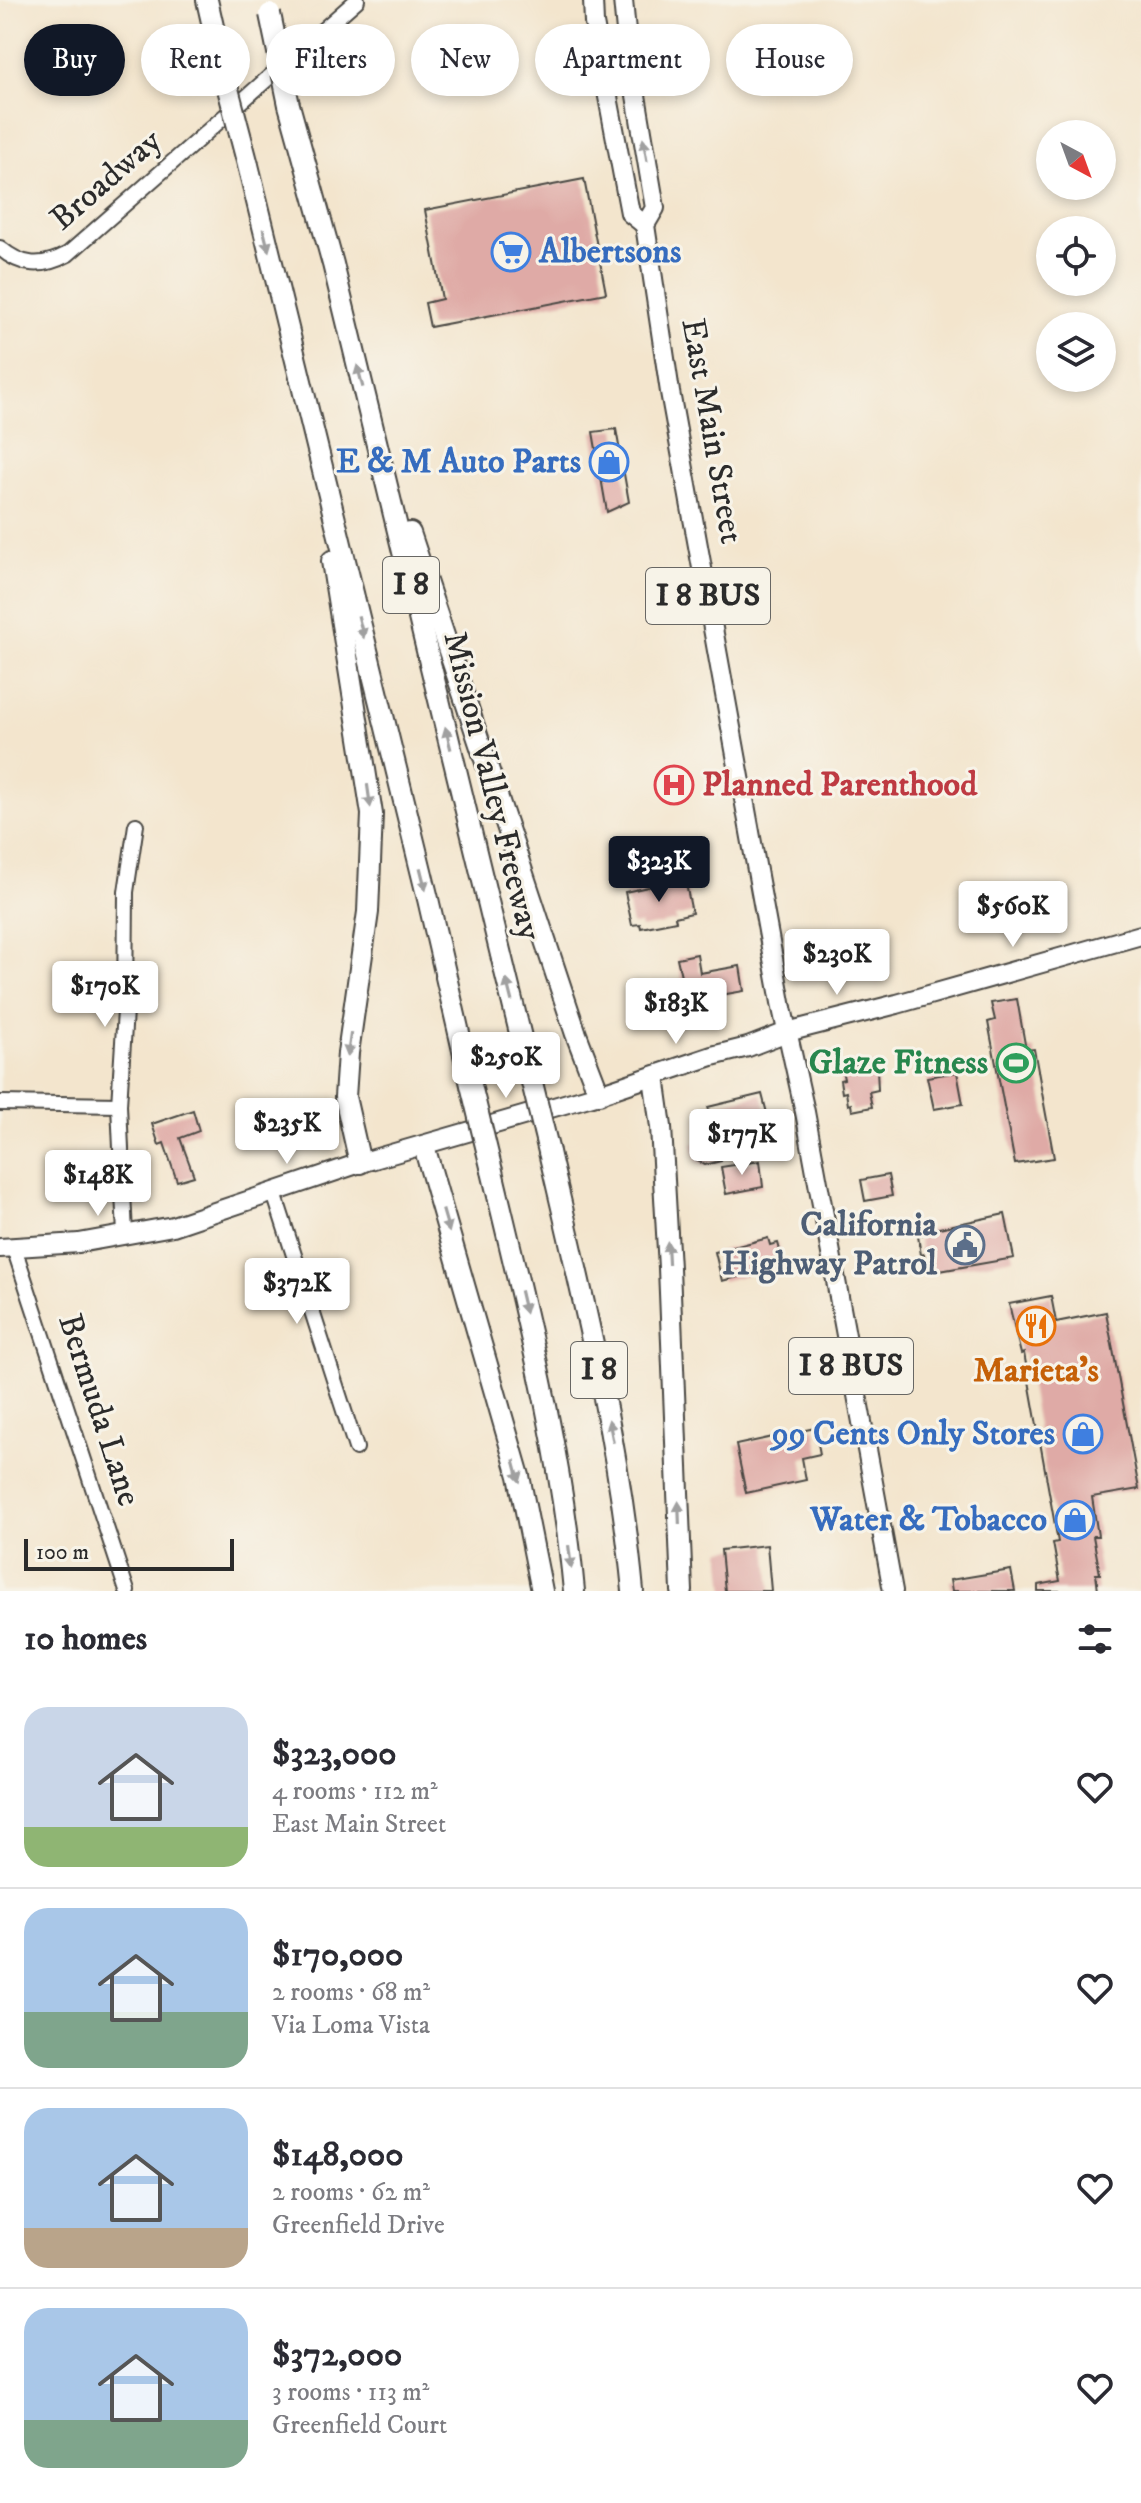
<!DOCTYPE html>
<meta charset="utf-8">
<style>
:root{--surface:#fff;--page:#f7f7f7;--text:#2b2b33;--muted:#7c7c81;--line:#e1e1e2;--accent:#111827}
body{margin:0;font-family:"IM FELL DW Pica",serif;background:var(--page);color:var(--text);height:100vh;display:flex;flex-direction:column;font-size:30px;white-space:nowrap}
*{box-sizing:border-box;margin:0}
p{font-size:26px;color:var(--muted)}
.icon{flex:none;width:44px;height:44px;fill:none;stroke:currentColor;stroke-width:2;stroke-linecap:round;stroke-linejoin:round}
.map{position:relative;height:1591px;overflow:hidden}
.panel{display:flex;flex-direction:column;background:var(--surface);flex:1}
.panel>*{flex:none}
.banner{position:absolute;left:24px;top:24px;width:1094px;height:72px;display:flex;gap:16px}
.needle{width:52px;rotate:139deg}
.buttons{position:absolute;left:1036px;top:120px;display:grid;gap:16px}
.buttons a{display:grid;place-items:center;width:80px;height:80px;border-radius:50%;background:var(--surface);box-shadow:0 4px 12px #0003;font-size:40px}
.scale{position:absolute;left:24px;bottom:20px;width:210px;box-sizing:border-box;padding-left:8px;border:4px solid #2b2b2b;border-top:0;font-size:22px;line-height:28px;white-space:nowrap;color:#2b2b2b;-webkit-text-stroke:6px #f7f3e8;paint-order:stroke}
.price{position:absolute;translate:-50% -68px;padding:0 18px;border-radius:8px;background:#fff;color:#222;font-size:26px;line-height:52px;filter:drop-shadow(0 2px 4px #0008)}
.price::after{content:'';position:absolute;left:50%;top:48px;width:24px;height:18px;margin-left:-12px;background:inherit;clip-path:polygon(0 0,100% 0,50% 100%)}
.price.current{background:var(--accent);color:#fff}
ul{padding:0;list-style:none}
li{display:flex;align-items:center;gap:24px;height:200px;padding:0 24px}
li+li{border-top:2px solid var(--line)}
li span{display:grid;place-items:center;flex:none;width:224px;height:160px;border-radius:24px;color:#555}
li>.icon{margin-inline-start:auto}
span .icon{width:96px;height:96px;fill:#fffc;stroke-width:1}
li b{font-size:34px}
h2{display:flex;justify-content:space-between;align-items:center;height:96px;padding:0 24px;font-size:34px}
.chip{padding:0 28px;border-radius:36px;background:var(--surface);box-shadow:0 4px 12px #0003;font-size:28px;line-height:72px}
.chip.current{background:var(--accent);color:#fff}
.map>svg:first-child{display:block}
</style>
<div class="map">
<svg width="1141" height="1591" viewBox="0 0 1141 1591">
<rect width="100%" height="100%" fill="#f7f3e8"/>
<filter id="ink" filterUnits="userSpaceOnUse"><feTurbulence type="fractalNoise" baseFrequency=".0125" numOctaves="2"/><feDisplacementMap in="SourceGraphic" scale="16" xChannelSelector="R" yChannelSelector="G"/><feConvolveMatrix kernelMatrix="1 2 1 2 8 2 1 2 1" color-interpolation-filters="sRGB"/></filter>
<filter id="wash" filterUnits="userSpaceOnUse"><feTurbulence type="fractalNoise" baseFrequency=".006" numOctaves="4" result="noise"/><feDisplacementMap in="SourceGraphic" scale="32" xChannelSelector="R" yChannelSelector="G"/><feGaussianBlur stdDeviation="1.8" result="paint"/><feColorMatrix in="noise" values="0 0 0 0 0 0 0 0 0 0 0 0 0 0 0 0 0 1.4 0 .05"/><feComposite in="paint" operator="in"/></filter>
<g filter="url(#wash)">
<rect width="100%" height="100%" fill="#f3e5cd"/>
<g id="blocks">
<!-- building -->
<g fill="#dfaaa6">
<polygon points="584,179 606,293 430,327 425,303 442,299 425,210"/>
<polygon points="616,429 629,502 607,512 593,432"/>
<polygon points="685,879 692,913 675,917 676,921 641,928 640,924 632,925 625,892"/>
<polygon points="697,954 700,973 740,966 744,991 680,1002 677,986 683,985 677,958"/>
<polygon points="1017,999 1026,1050 1034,1049 1054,1158 1015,1164 988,1022 995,1020 991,1003"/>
<polygon points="860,1064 860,1067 874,1064 877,1068 878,1090 869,1092 872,1107 852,1111 851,1104 848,1105 846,1092 842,1093 840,1080 844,1079 842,1070 847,1069 846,1067"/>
<polygon points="957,1072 963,1104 934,1109 927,1077"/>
<polygon points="762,1094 768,1117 715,1131 708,1107"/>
<polygon points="193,1110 199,1131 180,1138 194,1176 177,1181 164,1143 159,1145 152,1124"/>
<polygon points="704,1140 718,1148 721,1161 705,1165 696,1160 692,1144"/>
<polygon points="760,1161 763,1187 726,1194 721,1167"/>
<polygon points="888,1175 892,1196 865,1201 861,1180"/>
<polygon points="1005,1214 1014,1258 928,1273 924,1254 921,1255 918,1236 926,1233 925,1231"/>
<polygon points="768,1238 770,1245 778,1243 784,1265 722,1281 715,1252"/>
<polygon points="1051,1296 1056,1322 1106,1312 1139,1489 1092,1497 1098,1536 1093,1536 1100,1574 1096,1574 1098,1591 1038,1591 1038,1585 1060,1581 1053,1543 1058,1542 1024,1353 1021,1354 1018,1342 1009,1304"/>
<polygon points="815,1428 820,1454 802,1458 806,1480 746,1493 736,1445"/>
<polygon points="767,1545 771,1591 725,1591 721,1550"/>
<polygon points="1011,1570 1015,1591 952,1591 950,1580"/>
</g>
</g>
</g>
<g filter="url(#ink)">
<use href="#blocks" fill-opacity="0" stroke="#494743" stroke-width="2"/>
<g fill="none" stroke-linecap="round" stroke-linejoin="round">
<defs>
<g id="minor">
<path d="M0,248C22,267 42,268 68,254L357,0"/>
<polyline points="0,1103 119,1105"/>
<polyline points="274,1193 356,1448"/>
<polyline points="125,1235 119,1105 125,1011 126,892 136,825"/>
<polyline points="14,1248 127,1591"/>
</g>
<g id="major">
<polyline points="593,0 594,23 630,213 645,225"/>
<polyline points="623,0 627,42 655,208 645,225 670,392 782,1008 805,1112 893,1591"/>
<polyline points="0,1248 79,1243 173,1226 360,1163 599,1094 712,1056 748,1047 787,1032 897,1004 1141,935"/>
</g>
<g id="highway">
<polyline points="207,0 221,62"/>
<polyline points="289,105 333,264 528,1066"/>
<polyline points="248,165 428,899 471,1085"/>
<polyline points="410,533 576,1034 599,1094"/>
<polyline points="332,561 372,814 368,912 348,1053 345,1097 360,1163"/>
<polyline points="654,1077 661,1127 669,1268 682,1591"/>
<polyline points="424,1146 519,1476 542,1591"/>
<path d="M549,1152C583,1298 619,1442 633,1591"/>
<path d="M492,1171C525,1310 561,1448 574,1591"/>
</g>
</defs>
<!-- minor casing -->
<use href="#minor" stroke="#494743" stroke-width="18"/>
<!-- major casing -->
<use href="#major" stroke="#494743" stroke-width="22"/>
<!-- highway casing -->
<use href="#highway" stroke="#494743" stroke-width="24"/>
<!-- minor -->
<use href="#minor" stroke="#fff" stroke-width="14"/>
<!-- major -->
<use href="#major" stroke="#fff" stroke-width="18"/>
<!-- highway -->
<use href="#highway" stroke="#fff" stroke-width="20"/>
<defs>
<g id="highway-bridge">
<polyline points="270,14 289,105"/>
<polyline points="221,62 248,165"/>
<polyline points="528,1066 549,1152"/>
<polyline points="471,1085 492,1171"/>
</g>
</defs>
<!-- highway-bridge casing -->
<use href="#highway-bridge" stroke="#494743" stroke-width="24" stroke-linecap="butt"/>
<!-- highway-bridge -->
<use href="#highway-bridge" stroke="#fff" stroke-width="20"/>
</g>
<!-- one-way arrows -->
<defs><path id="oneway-solid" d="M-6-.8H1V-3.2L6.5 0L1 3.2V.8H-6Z" transform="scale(2)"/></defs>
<g fill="#a0a0a0">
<use href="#oneway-solid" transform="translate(645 150) rotate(-100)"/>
<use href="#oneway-solid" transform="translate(266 240) rotate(76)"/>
<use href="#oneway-solid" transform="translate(360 376) rotate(-104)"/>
<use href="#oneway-solid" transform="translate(361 627) rotate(76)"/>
<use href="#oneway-solid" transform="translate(448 738) rotate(-104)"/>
<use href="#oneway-solid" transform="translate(369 796) rotate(82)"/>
<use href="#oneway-solid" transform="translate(423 879) rotate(76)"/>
<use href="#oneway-solid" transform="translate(509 990) rotate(-104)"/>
<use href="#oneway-solid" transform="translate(349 1045) rotate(98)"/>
<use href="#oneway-solid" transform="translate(446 1221) rotate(74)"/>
<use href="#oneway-solid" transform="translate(668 1253) rotate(-93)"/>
<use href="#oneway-solid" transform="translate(523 1302) rotate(77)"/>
<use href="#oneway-solid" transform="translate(611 1431) rotate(-101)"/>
<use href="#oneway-solid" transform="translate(517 1471) rotate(75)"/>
<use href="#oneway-solid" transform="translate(679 1513) rotate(-92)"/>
<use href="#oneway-solid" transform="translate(570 1557) rotate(83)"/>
</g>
</g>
<!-- icons -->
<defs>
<symbol id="supermarket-ring" viewBox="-11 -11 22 22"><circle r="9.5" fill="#f7f3e8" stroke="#3f7fe0" stroke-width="1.5"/><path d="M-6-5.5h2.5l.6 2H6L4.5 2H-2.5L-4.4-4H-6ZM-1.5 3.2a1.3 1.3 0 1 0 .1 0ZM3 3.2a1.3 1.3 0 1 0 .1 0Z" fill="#3f7fe0"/></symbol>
<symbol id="shop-ring" viewBox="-11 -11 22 22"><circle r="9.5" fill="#f7f3e8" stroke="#3f7fe0" stroke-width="1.5"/><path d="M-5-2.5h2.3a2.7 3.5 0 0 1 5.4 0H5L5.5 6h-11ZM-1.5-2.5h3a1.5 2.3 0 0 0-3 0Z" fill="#3f7fe0"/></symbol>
<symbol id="hospital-ring" viewBox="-11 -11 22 22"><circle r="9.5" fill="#f7f3e8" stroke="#e0444e" stroke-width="1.5"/><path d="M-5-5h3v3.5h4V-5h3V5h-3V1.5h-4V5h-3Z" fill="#e0444e"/></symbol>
<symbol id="stadium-ring" viewBox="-11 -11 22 22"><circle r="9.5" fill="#f7f3e8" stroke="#2e9e5b" stroke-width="1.5"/><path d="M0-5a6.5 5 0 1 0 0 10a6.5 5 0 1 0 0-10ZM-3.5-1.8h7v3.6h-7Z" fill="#2e9e5b"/></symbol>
<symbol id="civic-ring" viewBox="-11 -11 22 22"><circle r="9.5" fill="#f7f3e8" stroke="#5c6f8a" stroke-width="1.5"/><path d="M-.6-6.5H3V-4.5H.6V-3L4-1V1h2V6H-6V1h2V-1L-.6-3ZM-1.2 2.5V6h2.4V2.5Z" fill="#5c6f8a"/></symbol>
<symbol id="restaurant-ring" viewBox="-11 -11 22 22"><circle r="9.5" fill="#f7f3e8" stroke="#e8710a" stroke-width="1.5"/><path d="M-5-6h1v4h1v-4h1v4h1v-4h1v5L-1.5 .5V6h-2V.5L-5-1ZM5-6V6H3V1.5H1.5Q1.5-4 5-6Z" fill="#e8710a"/></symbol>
</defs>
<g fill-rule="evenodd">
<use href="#supermarket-ring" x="489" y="230" width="44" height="44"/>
<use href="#shop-ring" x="587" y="440" width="44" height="44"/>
<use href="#hospital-ring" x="652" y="763" width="44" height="44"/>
<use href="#stadium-ring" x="994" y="1041" width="44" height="44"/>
<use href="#civic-ring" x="943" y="1223" width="44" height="44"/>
<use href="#restaurant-ring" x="1014" y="1304" width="44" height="44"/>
<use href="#shop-ring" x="1061" y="1412" width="44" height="44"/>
<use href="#shop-ring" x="1053" y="1498" width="44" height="44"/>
</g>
<g text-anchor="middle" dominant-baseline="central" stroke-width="6" stroke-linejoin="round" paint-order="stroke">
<!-- shield labels -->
<g fill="#f7f3e8" stroke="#686764" stroke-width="2">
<rect x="383" y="557" width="56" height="56" rx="6"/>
<rect x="646" y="568" width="124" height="56" rx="6"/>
<rect x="789" y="1338" width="124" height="56" rx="6"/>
<rect x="571" y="1342" width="56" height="56" rx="6"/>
</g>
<g font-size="32" font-weight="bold" fill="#2b2b2b">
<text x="411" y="585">I 8</text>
<text x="708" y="596">I 8 BUS</text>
<text x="851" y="1366">I 8 BUS</text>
<text x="599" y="1370">I 8</text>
</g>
<!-- street labels -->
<g font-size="34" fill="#2b2b2b" stroke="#f7f3e8">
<text transform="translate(106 180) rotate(-41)">Broadway</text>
<text transform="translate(712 431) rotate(80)">East Main Street</text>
<text transform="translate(492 786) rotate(76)">Mission Valley Freeway</text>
<text transform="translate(99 1410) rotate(72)">Bermuda Lane</text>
</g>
<!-- shop labels -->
<g font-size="34" font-weight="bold" fill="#366cbe" stroke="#f7f3e8" text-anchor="end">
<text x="539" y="252" text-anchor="start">Albertsons</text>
<text x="581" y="462">E &amp; M Auto Parts</text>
<text x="1055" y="1434">99 Cents Only Stores</text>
<text x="1047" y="1520">Water &amp; Tobacco</text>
</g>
<!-- health labels -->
<g font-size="34" font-weight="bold" fill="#be3a42" stroke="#f7f3e8" text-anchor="start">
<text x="702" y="785">Planned Parenthood</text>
</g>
<!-- leisure labels -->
<g font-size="34" font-weight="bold" fill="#27864d" stroke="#f7f3e8" text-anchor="end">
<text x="988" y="1063">Glaze Fitness</text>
</g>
<!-- service labels -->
<g font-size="34" font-weight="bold" fill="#4e5e75" stroke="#f7f3e8" text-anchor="end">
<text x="937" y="1225">California<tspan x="937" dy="39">Highway Patrol</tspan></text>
</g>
<!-- food labels -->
<g font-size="34" font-weight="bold" fill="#c56008" stroke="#f7f3e8">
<text x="1036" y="1371">Marieta's</text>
</g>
</g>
</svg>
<div class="buttons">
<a><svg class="needle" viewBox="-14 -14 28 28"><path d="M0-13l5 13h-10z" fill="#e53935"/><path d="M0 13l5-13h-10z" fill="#7c7c81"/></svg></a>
<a><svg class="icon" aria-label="locate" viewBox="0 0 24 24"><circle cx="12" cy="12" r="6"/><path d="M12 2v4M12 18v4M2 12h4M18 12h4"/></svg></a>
<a><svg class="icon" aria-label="layers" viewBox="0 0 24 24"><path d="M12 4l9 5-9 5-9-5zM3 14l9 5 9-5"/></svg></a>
</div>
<div class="scale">100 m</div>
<b class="price current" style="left:659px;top:904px">$323K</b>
<b class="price" style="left:1013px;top:949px">$560K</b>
<b class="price" style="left:837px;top:997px">$230K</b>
<b class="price" style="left:105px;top:1029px">$170K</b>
<b class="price" style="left:676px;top:1046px">$183K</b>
<b class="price" style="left:506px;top:1100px">$250K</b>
<b class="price" style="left:287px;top:1166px">$235K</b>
<b class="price" style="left:742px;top:1177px">$177K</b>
<b class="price" style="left:98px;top:1218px">$148K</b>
<b class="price" style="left:297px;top:1326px">$372K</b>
<div class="banner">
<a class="chip current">Buy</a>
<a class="chip">Rent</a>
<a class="chip">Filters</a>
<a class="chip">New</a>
<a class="chip">Apartment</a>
<a class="chip">House</a>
</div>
</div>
<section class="panel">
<h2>10 homes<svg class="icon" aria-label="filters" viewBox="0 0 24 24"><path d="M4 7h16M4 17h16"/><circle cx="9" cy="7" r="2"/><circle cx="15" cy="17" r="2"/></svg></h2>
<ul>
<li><span style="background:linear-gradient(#c9d6e8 75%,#8fb573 0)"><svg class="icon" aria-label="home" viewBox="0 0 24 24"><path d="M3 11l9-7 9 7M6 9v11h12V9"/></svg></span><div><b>$323,000</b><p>4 rooms · 112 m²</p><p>East Main Street</p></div><svg class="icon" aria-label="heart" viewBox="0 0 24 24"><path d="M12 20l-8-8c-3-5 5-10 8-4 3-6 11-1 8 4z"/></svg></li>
<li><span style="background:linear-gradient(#a9c7e8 65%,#7fa58c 0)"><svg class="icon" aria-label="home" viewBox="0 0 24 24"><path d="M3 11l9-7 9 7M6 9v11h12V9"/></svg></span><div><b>$170,000</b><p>2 rooms · 68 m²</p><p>Via Loma Vista</p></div><svg class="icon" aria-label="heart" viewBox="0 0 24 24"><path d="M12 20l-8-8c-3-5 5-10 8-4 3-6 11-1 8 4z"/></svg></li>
<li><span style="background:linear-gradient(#a9c7e8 75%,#b9a48a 0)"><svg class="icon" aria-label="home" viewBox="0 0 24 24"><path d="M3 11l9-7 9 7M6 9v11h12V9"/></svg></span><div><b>$148,000</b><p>2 rooms · 62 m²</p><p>Greenfield Drive</p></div><svg class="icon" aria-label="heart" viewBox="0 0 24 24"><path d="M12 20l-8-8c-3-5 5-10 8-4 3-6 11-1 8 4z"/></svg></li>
<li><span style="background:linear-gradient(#a9c7e8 70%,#7fa58c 0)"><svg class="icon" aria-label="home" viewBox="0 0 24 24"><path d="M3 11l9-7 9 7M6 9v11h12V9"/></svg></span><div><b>$372,000</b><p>3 rooms · 113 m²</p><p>Greenfield Court</p></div><svg class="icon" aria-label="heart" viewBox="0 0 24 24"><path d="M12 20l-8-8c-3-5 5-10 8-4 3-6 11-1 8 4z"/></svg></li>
</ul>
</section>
